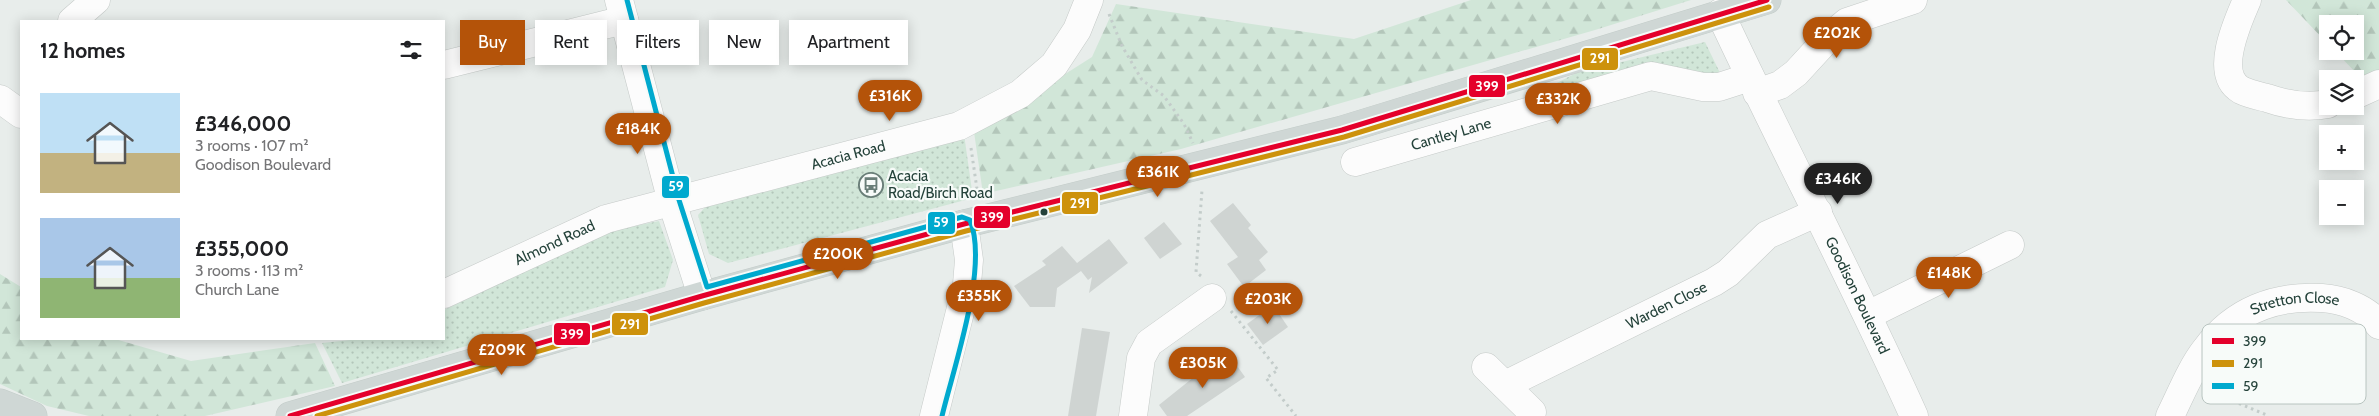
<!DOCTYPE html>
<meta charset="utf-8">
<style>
:root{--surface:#fff;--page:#f2f2f2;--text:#202124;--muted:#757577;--accent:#b45309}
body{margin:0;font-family:Cabin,sans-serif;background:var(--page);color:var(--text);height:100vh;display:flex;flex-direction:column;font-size:19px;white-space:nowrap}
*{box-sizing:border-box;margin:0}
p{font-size:16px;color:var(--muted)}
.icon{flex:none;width:28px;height:28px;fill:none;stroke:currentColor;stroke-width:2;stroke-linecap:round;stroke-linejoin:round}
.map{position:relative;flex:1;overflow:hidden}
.side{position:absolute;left:20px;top:20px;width:425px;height:320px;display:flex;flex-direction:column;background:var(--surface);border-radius:0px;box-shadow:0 2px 12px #0003}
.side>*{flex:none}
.hud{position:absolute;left:460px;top:20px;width:475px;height:45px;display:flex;gap:10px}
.controls{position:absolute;left:2319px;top:15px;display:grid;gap:10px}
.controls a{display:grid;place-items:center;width:45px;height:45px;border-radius:0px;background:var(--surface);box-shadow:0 2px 12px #0003;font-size:25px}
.price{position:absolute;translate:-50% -42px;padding:0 11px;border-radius:18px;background:var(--accent);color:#fff;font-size:16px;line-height:32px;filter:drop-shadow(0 1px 2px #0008)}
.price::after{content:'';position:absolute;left:50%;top:30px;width:15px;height:11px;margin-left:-8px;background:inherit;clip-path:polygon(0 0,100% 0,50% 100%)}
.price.current{background:#222;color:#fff}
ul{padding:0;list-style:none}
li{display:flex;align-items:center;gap:15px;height:125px;padding:0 20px}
li span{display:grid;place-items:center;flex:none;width:140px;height:100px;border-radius:0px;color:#555}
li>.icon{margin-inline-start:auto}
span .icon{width:60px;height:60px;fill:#fffc;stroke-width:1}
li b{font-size:21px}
h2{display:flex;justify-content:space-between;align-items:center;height:60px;padding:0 20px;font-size:21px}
.pill{padding:0 18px;border-radius:0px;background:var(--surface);box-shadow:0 2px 12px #0003;font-size:18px;line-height:45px}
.pill.current{background:var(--accent);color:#fff}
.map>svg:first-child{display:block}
</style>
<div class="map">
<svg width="2379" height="416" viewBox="0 0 2379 416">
<defs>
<pattern id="grass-dots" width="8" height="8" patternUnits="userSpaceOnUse" patternTransform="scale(1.25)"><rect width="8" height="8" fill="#d1e6d8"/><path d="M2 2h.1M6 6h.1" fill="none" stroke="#b3c6ba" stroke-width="1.8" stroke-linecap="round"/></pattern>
<pattern id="forest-firs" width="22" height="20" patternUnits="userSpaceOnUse" patternTransform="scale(1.25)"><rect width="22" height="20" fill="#d1e6d8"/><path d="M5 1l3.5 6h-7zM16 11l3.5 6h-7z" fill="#b3c6ba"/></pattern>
</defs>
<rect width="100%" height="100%" fill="#e8edeb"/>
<!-- grass -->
<g fill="url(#grass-dots)">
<polygon points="1705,42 1722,77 1653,66 1532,96 1576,73"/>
<polygon points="964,134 973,198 728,263 709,254 698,215 709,203"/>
<polygon points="659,221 673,260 665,287 342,383 322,343 360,339 444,339 444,310 553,258 615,230"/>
</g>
<!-- forest -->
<g fill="url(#forest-firs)">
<polygon points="1471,0 1691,0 1595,30 1181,149 983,194 974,132 1092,57 1116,4 1354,39"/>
<polygon points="2286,0 2379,0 2379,97 2335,51 2355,51 2355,24 2328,24 2327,43"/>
<polygon points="0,274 21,287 21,339 115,339 191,361 315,343 335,386 205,416 89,416 47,406 0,384"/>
</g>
<!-- building -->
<g fill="#cfd4d2">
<polygon points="1233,203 1251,225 1248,228 1268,252 1259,260 1266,270 1244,287 1227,264 1238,257 1210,221"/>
<polygon points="1164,222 1182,244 1160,259 1144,238"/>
<polygon points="1109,239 1128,263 1089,293 1092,277 1088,280 1081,271 1057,288 1055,307 1030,307 1014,286 1046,265 1042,261 1062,246 1077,263"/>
<polygon points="1273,305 1288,327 1263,345 1247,324"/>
<polygon points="1082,328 1110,332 1096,416 1068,416"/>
<polygon points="1230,356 1245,377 1187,416 1167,416 1159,405 1199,373 1201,376"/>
</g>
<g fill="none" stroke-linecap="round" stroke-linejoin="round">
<defs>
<g id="minor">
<polyline points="619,0 672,202 702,296"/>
<path d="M2247,0C2238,21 2213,74 2241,90C2249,94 2259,96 2267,98C2287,105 2307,108 2328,104"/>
<path id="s1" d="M1720,13C1783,148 1853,280 1914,416"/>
<polyline points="72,21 96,0"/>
<polyline points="444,65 624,20"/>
<polyline points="1757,93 1780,85 1796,73 1830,36 1847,22 1913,0"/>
<polyline points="2355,95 2379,84"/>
<polyline points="0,99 21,114"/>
<path id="s2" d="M1355,162L1651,76L1703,87H1719L1750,77"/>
<path id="s3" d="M444,294L606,219L959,126L1020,94L1054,65L1077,30L1089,0"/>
<polyline points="1868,315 2010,245"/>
<polyline points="1486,367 1532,412"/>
<path id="s4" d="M1505,385L1714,282L1728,273L1767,235L1818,212"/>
<polyline points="934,416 967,284 969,260 964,224"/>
<polyline points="1133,416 1141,358 1149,343 1212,298"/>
<path id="s5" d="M2170,416C2181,394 2191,368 2206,349C2234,311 2275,295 2322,298C2341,299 2367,308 2379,325"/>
</g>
<g id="major">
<polyline points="0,403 33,416"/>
<polyline points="290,416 702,296 964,224 1342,130 1767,0"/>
</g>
</defs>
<!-- minor casing -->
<use href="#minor" stroke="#c5cac8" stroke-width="29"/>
<!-- major casing -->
<use href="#major" stroke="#c3ccc9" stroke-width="29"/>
<!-- path -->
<g stroke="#c3ccca" stroke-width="3" stroke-dasharray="2.5 4" stroke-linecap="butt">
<polyline points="1109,14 1122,46 1142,80 1164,96 1184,124 1193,143"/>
<polyline points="971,148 978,196"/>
<polyline points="1201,276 1196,272 1202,190"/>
<polyline points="1231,311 1278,370 1266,378 1296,416"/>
<polyline points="2209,391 2269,416"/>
</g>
<!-- minor -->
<use href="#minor" stroke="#fcfcfc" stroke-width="28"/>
<!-- major -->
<use href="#major" stroke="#cfd7d5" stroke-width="28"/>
<defs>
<polyline id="bus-1" points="290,416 702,296 964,224 1342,130 1767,0"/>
<polyline id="bus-2" points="317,416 704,303 966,231 1344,137 1769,7"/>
<path id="bus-3" d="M627,0L679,200L707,287L962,217L970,220C989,267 954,366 942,416"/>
</defs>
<!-- bus-1 casing -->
<use href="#bus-1" stroke="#f7fbf9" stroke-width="9"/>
<!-- bus-2 casing -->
<use href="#bus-2" stroke="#f7fbf9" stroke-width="9"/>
<!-- bus-3 casing -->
<use href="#bus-3" stroke="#f7fbf9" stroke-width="9"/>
<!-- bus-1 -->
<use href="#bus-1" stroke="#e4002b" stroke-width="5"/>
<!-- bus-2 -->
<use href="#bus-2" stroke="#cd920c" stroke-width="5"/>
<!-- bus-3 -->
<use href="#bus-3" stroke="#00a9ce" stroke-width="5"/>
</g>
<!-- icons -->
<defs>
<symbol id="bus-ring" viewBox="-11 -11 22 22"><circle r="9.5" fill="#f7fbf9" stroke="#697e78" stroke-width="1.5"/><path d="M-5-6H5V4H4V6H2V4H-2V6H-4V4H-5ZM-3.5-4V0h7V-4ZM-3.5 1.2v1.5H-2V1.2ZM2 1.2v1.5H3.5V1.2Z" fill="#697e78"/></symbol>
</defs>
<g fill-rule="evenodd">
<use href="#bus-ring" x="857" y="171" width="28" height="28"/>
</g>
<!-- markers -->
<circle fill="#24423a" stroke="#f7fbf9" stroke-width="2" cx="1044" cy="212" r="4.5"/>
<g text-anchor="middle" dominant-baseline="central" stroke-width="4.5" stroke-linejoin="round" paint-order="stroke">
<!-- street labels -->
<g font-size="15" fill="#24423a" stroke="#f7fbf9">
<text stroke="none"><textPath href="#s2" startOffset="100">Cantley Lane</textPath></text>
<text stroke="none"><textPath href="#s3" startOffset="429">Acacia Road</textPath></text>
<text stroke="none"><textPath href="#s3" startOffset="122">Almond Road</textPath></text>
<text stroke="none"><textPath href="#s1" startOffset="314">Goodison Boulevard</textPath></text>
<text stroke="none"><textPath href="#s4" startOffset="180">Warden Close</textPath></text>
<text stroke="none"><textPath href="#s5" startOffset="181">Stretton Close</textPath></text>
</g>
<!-- poi labels -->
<g font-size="15" fill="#24423a" stroke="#f7fbf9" text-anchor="start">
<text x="888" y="176">Acacia<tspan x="888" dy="17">Road/Birch Road</tspan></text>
</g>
</g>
<!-- legend -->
<rect x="2202" y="324" width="164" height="80" rx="8" fill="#f7fbf9" stroke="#b8c4c0" stroke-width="1"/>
<rect x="2212" y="338" width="22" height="6" fill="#e4002b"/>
<rect x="2212" y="360" width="22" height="7" fill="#cd920c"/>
<rect x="2212" y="383" width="22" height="6" fill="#00a9ce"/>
<g font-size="14" fill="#24423a">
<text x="2243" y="346">399</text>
<text x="2243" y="368">291</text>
<text x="2243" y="391">59</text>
</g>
<g stroke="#f7fbf9" stroke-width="2">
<rect x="1581" y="47" width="38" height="24" rx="5" fill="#cd920c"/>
<rect x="1468" y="74" width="38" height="24" rx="5" fill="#e4002b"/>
<rect x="661" y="175" width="29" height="24" rx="5" fill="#00a9ce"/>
<rect x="1061" y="191" width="38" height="24" rx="5" fill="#cd920c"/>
<rect x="973" y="205" width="38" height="24" rx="5" fill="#e4002b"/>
<rect x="927" y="211" width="29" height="24" rx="5" fill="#00a9ce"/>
<rect x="611" y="312" width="38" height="24" rx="5" fill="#cd920c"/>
<rect x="553" y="322" width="38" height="24" rx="5" fill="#e4002b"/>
</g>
<g font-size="14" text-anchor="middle" font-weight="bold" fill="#fff">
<text x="1600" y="63">291</text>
<text x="1487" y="91">399</text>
<text x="676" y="191">59</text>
<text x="1080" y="208">291</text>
<text x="992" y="222">399</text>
<text x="941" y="227">59</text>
<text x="630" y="329">291</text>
<text x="572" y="339">399</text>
</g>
</svg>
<div class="controls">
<a><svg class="icon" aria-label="locate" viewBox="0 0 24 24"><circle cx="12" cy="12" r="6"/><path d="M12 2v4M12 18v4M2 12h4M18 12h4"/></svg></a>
<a><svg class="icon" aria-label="layers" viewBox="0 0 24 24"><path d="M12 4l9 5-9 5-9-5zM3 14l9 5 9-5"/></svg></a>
<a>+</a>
<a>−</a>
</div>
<b class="price" style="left:1837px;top:59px">£202K</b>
<b class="price" style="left:890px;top:122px">£316K</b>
<b class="price" style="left:1558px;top:125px">£332K</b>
<b class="price" style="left:638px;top:155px">£184K</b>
<b class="price" style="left:1158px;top:198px">£361K</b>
<b class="price current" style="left:1838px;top:205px">£346K</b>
<b class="price" style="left:838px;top:280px">£200K</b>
<b class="price" style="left:1949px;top:299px">£148K</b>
<b class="price" style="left:979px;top:322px">£355K</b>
<b class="price" style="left:1268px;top:325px">£203K</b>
<b class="price" style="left:502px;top:376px">£209K</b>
<b class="price" style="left:1203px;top:389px">£305K</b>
<div class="hud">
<a class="pill current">Buy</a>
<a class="pill">Rent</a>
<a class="pill">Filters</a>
<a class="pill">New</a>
<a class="pill">Apartment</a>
</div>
<section class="side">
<h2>12 homes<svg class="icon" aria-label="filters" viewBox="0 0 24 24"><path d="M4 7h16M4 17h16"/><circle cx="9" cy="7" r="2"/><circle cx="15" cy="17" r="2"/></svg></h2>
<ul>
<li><span style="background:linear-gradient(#bfe0f5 60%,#c2b280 0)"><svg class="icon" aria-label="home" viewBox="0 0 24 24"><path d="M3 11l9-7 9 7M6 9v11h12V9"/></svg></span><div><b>£346,000</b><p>3 rooms · 107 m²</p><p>Goodison Boulevard</p></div></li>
<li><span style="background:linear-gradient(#a9c7e8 60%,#8fb573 0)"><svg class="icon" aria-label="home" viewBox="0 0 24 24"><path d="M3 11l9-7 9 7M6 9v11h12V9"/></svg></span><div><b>£355,000</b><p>3 rooms · 113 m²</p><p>Church Lane</p></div></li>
</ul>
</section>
</div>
